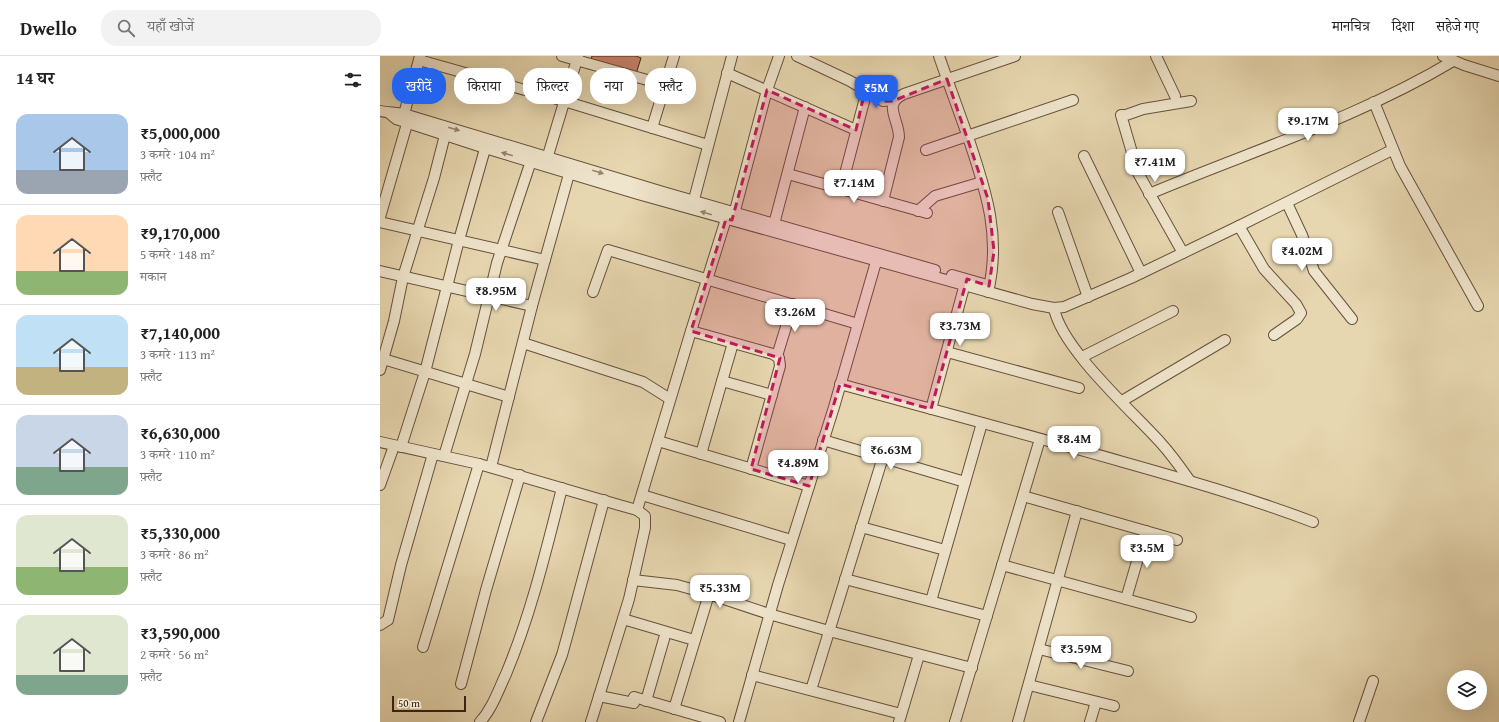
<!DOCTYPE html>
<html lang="hi">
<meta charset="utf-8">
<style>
:root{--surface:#fff;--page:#f2f2f2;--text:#202124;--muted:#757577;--line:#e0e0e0;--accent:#2563eb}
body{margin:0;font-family:"Gentium Book Plus","Noto Serif Devanagari",serif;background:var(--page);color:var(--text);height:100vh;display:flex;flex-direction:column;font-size:15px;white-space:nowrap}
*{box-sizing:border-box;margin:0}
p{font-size:13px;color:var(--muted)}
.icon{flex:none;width:22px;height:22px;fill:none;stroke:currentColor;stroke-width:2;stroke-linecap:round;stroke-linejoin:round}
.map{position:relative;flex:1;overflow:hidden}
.side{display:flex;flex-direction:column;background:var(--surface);width:380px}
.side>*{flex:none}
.top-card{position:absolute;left:12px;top:12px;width:380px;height:36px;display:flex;gap:8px}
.buttons{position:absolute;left:1067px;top:614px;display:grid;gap:8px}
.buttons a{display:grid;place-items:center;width:40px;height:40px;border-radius:50%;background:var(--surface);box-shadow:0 4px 16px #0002;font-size:20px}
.scale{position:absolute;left:12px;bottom:10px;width:74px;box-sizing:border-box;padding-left:4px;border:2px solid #3d2416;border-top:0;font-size:11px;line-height:14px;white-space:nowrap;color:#3d2416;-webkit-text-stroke:3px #efe5cc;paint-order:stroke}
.price{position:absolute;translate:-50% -34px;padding:0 9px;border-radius:8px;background:#fff;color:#222;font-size:13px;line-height:26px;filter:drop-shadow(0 1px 2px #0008)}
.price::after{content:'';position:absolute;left:50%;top:24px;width:12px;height:9px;margin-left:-6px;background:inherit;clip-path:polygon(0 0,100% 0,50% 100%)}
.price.current{background:var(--accent);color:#fff}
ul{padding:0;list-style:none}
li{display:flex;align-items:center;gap:12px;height:100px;padding:0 16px}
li+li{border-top:1px solid var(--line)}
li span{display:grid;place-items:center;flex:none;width:112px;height:80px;border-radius:12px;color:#555}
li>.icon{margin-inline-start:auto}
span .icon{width:48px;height:48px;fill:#fffc;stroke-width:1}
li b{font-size:17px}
h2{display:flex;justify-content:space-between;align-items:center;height:48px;padding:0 16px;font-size:17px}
.pill{padding:0 14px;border-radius:16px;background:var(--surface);box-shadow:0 4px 16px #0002;font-size:14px;line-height:36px}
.pill.current{background:var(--accent);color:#fff}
header{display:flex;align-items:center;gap:24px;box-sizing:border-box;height:56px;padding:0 20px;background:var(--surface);border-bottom:1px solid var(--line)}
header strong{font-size:19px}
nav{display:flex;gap:22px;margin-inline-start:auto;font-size:14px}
.search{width:280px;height:36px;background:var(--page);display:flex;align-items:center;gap:10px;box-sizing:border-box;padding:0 14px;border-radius:16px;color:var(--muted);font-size:15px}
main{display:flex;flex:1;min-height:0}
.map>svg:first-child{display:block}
</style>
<header>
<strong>Dwello</strong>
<div class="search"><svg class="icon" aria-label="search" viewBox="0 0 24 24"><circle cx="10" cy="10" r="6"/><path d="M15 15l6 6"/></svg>यहाँ खोजें</div>
<nav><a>मानचित्र</a><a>दिशा</a><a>सहेजे गए</a></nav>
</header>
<main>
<section class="side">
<h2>14 घर<svg class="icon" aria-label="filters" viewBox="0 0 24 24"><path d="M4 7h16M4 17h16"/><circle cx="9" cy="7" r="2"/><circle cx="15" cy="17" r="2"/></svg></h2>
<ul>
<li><span style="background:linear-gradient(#a9c7e8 70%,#9aa5b1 0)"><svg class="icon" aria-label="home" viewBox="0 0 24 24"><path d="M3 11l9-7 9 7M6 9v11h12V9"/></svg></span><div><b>₹5,000,000</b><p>3 कमरे · 104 m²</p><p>फ़्लैट</p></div></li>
<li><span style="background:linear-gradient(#ffd9b3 70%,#8fb573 0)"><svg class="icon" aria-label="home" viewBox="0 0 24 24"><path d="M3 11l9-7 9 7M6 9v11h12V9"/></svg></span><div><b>₹9,170,000</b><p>5 कमरे · 148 m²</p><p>मकान</p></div></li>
<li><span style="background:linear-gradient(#bfe0f5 65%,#c2b280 0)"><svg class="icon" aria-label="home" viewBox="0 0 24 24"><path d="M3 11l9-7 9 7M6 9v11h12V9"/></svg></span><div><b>₹7,140,000</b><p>3 कमरे · 113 m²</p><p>फ़्लैट</p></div></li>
<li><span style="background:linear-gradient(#c9d6e8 65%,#7fa58c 0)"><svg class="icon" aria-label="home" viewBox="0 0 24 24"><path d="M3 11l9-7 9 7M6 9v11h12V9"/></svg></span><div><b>₹6,630,000</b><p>3 कमरे · 110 m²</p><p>फ़्लैट</p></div></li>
<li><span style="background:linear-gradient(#dfe7d0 65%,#8fb573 0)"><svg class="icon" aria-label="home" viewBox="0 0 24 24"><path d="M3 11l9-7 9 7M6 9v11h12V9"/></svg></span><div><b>₹5,330,000</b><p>3 कमरे · 86 m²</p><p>फ़्लैट</p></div></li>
<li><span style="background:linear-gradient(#dfe7d0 75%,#7fa58c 0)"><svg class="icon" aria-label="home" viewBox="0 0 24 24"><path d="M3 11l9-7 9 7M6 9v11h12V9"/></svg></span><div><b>₹3,590,000</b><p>2 कमरे · 56 m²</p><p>फ़्लैट</p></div></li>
</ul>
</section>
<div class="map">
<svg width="1119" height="666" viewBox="0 0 1119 666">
<rect width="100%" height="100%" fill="#e7d7b0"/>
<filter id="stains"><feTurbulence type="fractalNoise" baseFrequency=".005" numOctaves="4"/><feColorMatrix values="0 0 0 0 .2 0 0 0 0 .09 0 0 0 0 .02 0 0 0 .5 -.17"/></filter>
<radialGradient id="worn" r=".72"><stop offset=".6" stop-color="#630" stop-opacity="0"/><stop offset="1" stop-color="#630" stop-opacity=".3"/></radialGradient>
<!-- building -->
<polygon fill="#cb846d" stroke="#3d2416" points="212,0 256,0 261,2 256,18 211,3"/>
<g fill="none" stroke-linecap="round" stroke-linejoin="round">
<defs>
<g id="minor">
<polyline points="182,0 285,29"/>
<polyline points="417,0 470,25 485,34 486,38 461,133"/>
<path d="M559,0C569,29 580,58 590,87C607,138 621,182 608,236"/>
<polyline points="776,0 795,40"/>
<polyline points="1063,0 1084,9 1119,20"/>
<polyline points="39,4 184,45 328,89"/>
<polyline points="347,17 476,74"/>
<polyline points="485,34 503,45 514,44"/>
<polyline points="994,46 1020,110 1098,250"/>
<path d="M0,55C9,57 15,56 24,58L283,136L555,214"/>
<polyline points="10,58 16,63 105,92 258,138 652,248 674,252 684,251 751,222 859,170 1012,94"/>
<polyline points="24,58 40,0"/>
<polyline points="272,72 294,0"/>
<polyline points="546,94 693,44"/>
<polyline points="704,100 761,217"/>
<polyline points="166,106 198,0"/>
<polyline points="408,118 547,157"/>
<path d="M769,138C871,95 978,62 1073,5"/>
<path d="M503,145L519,81C519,63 502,48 524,38L635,0"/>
<polyline points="907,147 922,179 934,215 972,263"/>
<polyline points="312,151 352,0"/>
<polyline points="538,155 555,140 602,126"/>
<polyline points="678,156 708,241"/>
<polyline points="0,161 29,61"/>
<polyline points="353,162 387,34 399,0"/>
<polyline points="0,166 165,204"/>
<polyline points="394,168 425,51"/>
<polyline points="859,170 884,213 916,248 921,257 917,263 894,279"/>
<polyline points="803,197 758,117 741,59 746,59 763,53 811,45"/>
<polyline points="0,215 152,250"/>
<polyline points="572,219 607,229"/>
<polyline points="213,236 228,194 478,268"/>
<path d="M674,252C681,292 752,355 780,386C791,398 801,412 810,425"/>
<polyline points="311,275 393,298 399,302 400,310 371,413"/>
<polyline points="143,287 263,326 290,343"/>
<polyline points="567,296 699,332"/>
<polyline points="397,300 413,248"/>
<polyline points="702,301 793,255"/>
<polyline points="0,302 129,341"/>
<polyline points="0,314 14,265 23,221 54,122 65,79"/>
<polyline points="342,325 392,339"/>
<path d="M460,328C554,354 649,379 743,406C807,424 870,442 933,466"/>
<polyline points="742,345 845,284"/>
<polyline points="551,353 586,224"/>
<polyline points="443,384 585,426"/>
<polyline points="278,385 429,430"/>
<polyline points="0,386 99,408 239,449 257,454 265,460 265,472 249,543 211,666"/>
<polyline points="21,391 45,316 79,184 107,86"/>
<polyline points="321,398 353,287"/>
<polyline points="64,400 95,298 117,207 151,105"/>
<polyline points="111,411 152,250 191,111"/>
<polyline points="0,429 14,390"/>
<polyline points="262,439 411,484"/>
<polyline points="643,440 797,484"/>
<polyline points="257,454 311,275 346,163"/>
<polyline points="481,471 565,494"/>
<polyline points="622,509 811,561"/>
<polyline points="465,523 607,560"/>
<polyline points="253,524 297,529 329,538 389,558 449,575 592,612"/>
<polyline points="746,543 766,475"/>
<polyline points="551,545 602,367"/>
<polyline points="243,563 314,584"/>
<polyline points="0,569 8,564 21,509 53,398"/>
<polyline points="43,591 99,408"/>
<polyline points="659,593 748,615"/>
<polyline points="372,619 521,658"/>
<polyline points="81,628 106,534 140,419"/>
<polyline points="649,629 734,650"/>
<polyline points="431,634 503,401"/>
<polyline points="219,640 254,647"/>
<polyline points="254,641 340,666"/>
<polyline points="266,645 286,576"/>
<polyline points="294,653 329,538"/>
<path d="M100,666C112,653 118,635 126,618C151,558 166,495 182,432"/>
<polyline points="156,666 182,599 187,581 224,444"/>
<polyline points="359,666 398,529 454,351 498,199"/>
<polyline points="519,666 539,599"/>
<polyline points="575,666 660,383"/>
<polyline points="638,666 697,455"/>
<polyline points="710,666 716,646"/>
<polyline points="979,666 993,625"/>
</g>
</defs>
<!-- minor casing -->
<use href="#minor" stroke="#68513c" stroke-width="12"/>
<!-- minor -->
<use href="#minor" stroke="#efe5cc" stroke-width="10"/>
</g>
<!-- one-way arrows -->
<defs><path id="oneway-solid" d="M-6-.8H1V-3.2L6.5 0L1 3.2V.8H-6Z"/></defs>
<g fill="#968471">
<use href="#oneway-solid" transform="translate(74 73) rotate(16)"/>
<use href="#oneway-solid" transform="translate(127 98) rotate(-164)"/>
<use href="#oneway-solid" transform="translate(218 116) rotate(17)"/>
<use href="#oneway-solid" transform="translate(326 157) rotate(-164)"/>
</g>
<!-- marked area -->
<path fill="#c2185b" fill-opacity="0.2" stroke="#c2185b" stroke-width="3" stroke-dasharray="8 5" stroke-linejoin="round" d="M567,23L608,143L614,195L609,230L587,223L551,353L460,328L429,430L371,413L400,302L311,275L346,163L352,164L387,34L476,74L485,34L503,45H513Z"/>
<rect width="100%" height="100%" filter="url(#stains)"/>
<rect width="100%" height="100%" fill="url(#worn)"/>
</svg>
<div class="buttons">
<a><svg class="icon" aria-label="layers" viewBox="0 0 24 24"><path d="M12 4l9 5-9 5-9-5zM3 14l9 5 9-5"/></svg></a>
</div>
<div class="scale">50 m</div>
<b class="price current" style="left:496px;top:53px">₹5M</b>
<b class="price" style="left:928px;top:86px">₹9.17M</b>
<b class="price" style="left:775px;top:127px">₹7.41M</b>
<b class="price" style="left:474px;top:148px">₹7.14M</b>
<b class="price" style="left:922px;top:216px">₹4.02M</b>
<b class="price" style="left:116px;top:256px">₹8.95M</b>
<b class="price" style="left:415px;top:277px">₹3.26M</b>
<b class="price" style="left:580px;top:291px">₹3.73M</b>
<b class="price" style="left:694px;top:404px">₹8.4M</b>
<b class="price" style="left:511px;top:415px">₹6.63M</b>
<b class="price" style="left:418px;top:428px">₹4.89M</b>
<b class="price" style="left:767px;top:513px">₹3.5M</b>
<b class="price" style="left:340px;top:553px">₹5.33M</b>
<b class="price" style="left:701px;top:614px">₹3.59M</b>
<div class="top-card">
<a class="pill current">खरीदें</a>
<a class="pill">किराया</a>
<a class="pill">फ़िल्टर</a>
<a class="pill">नया</a>
<a class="pill">फ़्लैट</a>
</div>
</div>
</main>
